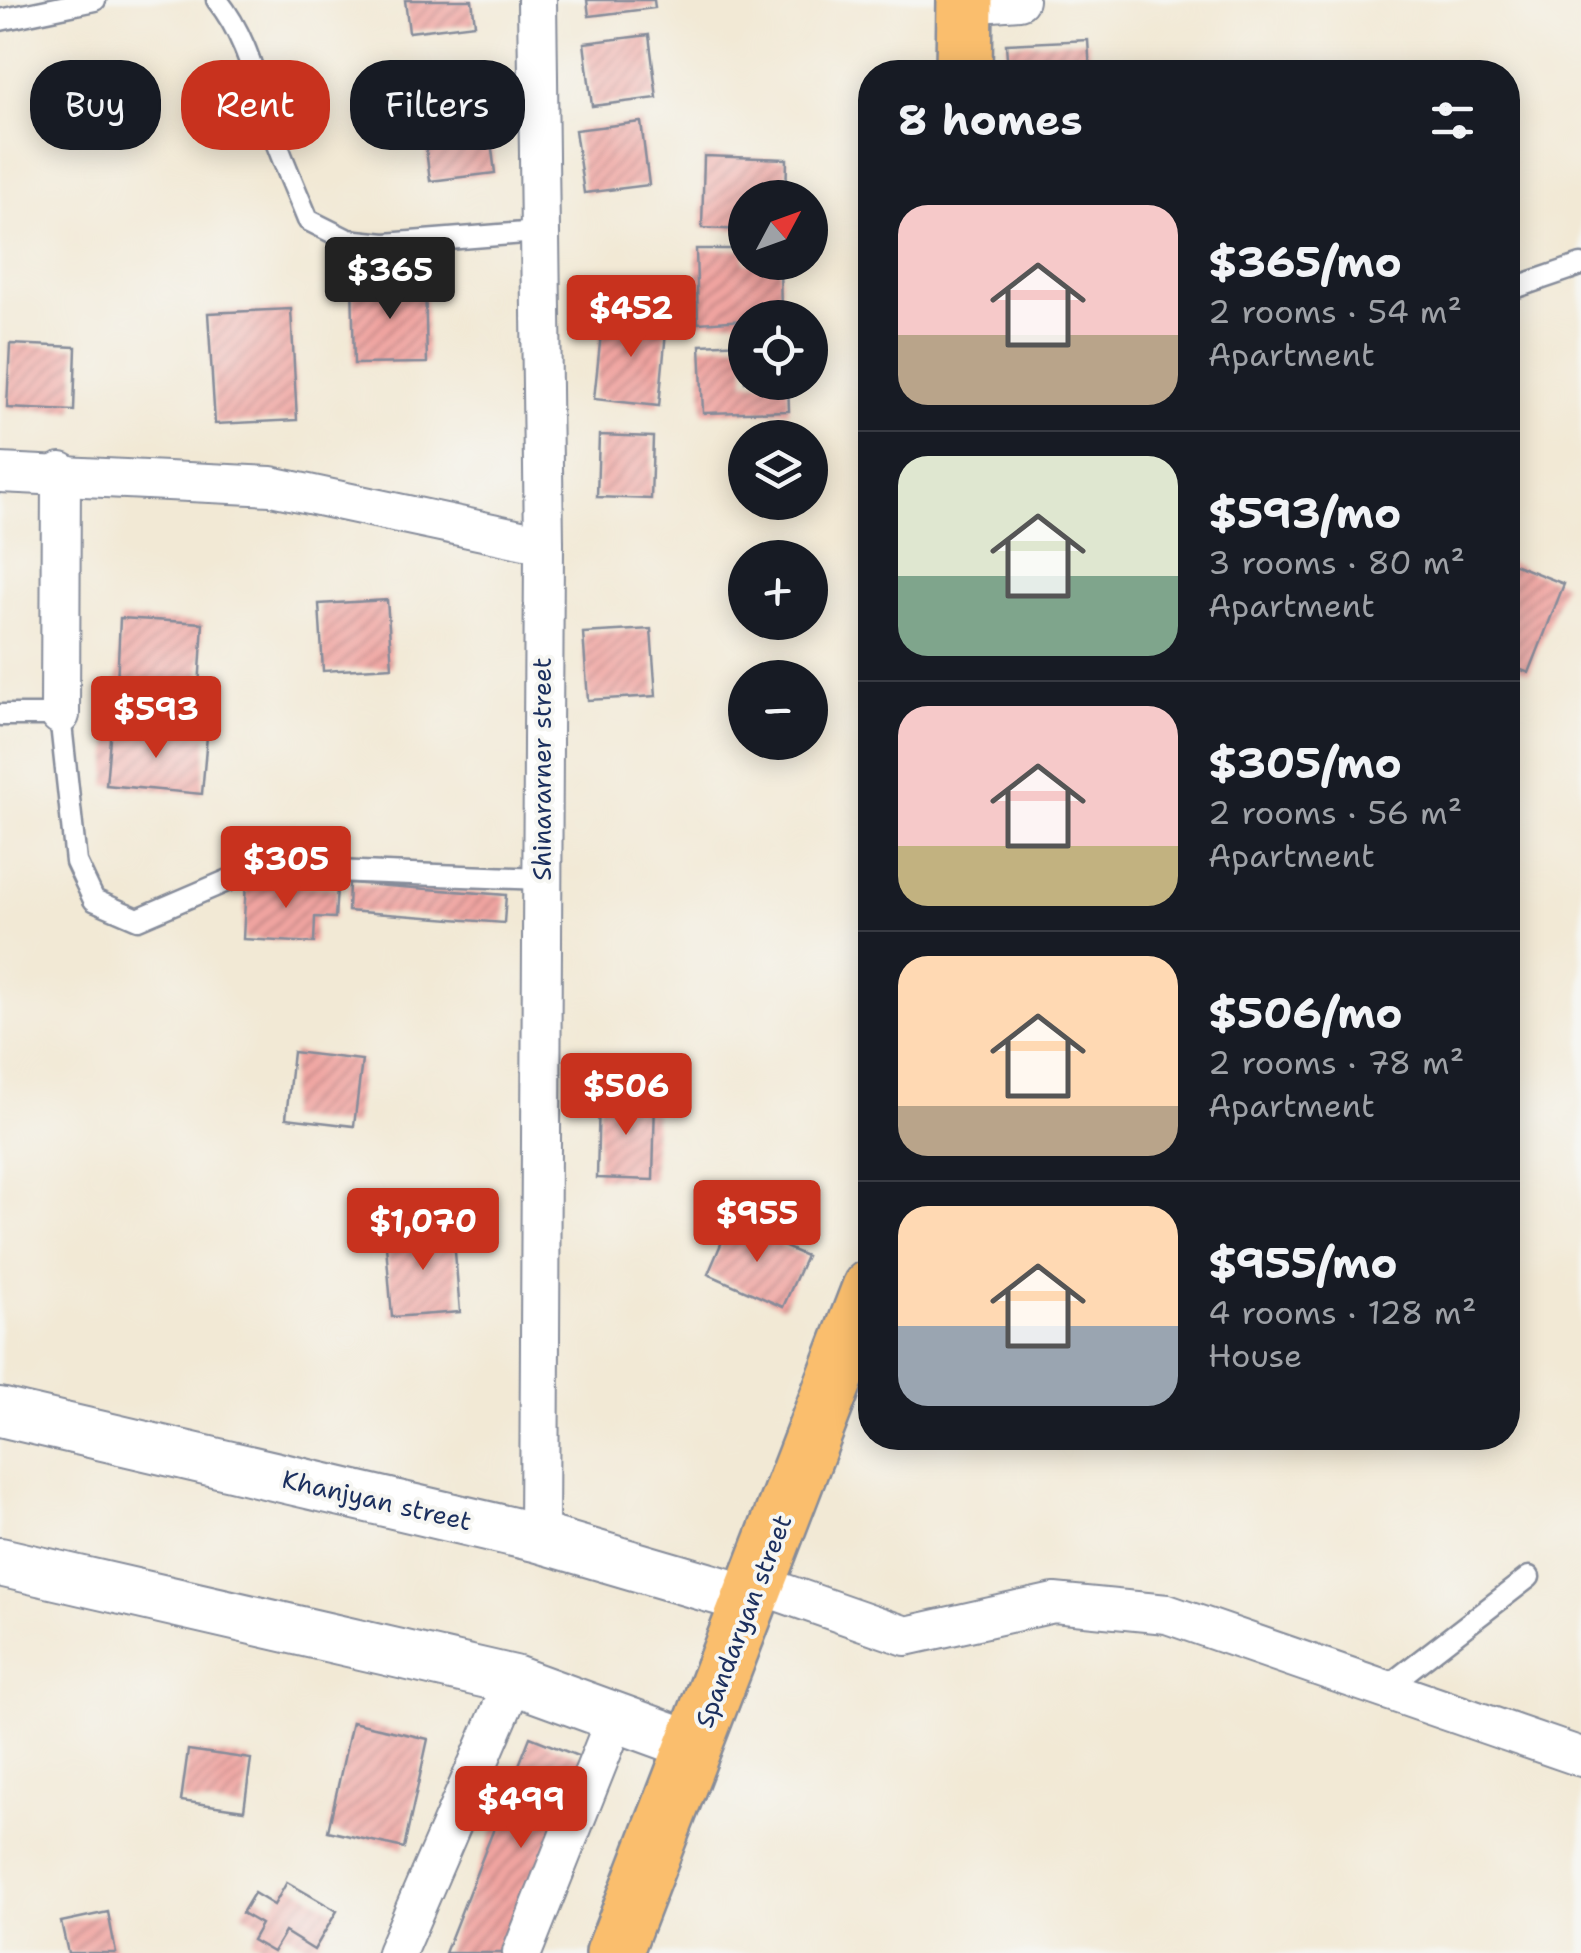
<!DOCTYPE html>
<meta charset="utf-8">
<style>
:root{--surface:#171b24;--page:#242831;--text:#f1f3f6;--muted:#9ea1a6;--line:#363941;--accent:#c8321e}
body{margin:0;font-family:"Shantell Sans",sans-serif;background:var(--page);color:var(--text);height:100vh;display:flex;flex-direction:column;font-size:38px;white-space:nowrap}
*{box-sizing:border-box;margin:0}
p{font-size:32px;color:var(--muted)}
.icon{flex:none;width:55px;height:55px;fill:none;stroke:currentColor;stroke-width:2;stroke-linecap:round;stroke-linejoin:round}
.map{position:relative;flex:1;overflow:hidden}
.sheet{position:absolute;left:858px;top:60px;width:662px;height:1390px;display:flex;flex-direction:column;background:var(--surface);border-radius:40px;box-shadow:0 5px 25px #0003}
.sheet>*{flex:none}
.banner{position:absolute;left:30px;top:60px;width:678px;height:90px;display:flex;gap:20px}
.needle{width:65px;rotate:49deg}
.tools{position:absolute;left:728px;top:180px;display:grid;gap:20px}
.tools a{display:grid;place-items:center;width:100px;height:100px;border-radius:50%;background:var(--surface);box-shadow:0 5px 25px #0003;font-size:50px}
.price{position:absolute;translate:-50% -85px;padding:0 22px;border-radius:10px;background:var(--accent);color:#fff;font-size:32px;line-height:65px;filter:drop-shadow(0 2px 5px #0008)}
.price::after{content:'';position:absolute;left:50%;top:60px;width:30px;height:22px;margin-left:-15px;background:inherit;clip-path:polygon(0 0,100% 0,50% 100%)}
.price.selected{background:#222;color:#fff}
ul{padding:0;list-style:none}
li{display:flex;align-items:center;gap:30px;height:250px;padding:0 40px}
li+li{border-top:2px solid var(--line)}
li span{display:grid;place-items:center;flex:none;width:280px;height:200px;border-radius:30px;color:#555}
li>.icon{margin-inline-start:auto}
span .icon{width:120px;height:120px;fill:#fffc;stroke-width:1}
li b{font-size:42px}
h2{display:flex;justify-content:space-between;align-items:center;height:120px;padding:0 40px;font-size:42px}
.chip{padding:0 35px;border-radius:40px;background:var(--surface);box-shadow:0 5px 25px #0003;font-size:35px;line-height:90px}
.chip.selected{background:var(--accent);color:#fff}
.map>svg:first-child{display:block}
</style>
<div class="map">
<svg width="1581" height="1953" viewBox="0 0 1581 1953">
<defs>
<pattern id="building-hatch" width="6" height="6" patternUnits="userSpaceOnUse" patternTransform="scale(2.5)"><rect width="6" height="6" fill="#f0a4a0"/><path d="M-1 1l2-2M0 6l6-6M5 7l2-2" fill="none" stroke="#c28686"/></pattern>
</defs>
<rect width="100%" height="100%" fill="#f6f6f2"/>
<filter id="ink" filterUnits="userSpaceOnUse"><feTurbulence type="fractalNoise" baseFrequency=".01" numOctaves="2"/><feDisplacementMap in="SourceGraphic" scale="20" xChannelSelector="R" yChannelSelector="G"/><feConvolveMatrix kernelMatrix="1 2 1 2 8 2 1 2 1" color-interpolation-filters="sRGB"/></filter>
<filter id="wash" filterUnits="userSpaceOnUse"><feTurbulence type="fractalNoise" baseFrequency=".0048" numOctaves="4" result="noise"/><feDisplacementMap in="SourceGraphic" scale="40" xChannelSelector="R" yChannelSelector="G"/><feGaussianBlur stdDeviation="2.25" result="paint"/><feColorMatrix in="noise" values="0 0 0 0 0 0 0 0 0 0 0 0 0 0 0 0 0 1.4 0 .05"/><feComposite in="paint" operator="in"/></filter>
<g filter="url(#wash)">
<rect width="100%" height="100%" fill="#f2e9d5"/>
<g id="blocks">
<!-- building -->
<g fill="url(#building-hatch)">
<polygon points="405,0 472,0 475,24 409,32"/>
<polygon points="587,0 654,0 655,8 589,16"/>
<polygon points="649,35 657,98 592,106 584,43"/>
<polygon points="1088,40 1090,72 1008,72 1006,44"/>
<polygon points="487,110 495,173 430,181 422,118"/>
<polygon points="641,122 649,185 584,193 575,130"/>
<polygon points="704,156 787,159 786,198 745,198 745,230 702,228"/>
<polygon points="696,249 745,249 745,262 780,262 781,318 698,323"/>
<polygon points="425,280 427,363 354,364 352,281"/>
<polygon points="291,309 297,420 215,424 208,313"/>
<polygon points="603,315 667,321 659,406 594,399"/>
<polygon points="745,343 745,382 788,382 789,411 703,413 700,345"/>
<polygon points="10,344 76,347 74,411 7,408"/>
<polygon points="599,435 653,437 651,499 597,497"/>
<polygon points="1508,562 1564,584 1529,673 1508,665"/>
<polygon points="387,600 392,667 323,671 319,604"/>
<polygon points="120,618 203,623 199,688 117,684"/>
<polygon points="651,629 656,696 588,700 583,633"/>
<polygon points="111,727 207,736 202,794 106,785"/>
<polygon points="246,882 337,888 335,918 315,917 314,943 243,939"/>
<polygon points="349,883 506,895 504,923 348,911"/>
<polygon points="293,1052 362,1060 354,1126 286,1118"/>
<polygon points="599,1097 655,1099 653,1180 597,1178"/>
<polygon points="730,1223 806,1256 783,1307 708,1274"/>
<polygon points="453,1228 460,1312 392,1317 385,1233"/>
<polygon points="352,1722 428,1739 404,1848 328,1831"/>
<polygon points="530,1737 593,1762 517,1953 445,1953"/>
<polygon points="188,1750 251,1759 244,1810 181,1801"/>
<polygon points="287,1882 337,1911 314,1950 285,1932 273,1952 252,1940 261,1924 242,1913 254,1893 274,1905"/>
<polygon points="108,1912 116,1953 68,1953 61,1922"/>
</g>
</g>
</g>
<g filter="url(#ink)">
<use href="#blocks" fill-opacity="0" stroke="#868c9a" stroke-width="2.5"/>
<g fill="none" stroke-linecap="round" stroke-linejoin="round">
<defs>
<g id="service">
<path d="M217,0C250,41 257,90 275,139C285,166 297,193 308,220L348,240L385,244L537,232"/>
<polyline points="0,20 95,0"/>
<polyline points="1508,290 1581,265"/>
<polyline points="0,715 60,715 76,862 94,900 138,919 257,868 541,879"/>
<polyline points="1384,1689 1529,1577"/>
</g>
<g id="minor">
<polyline points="537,0 544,544 539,1538"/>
<polyline points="965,4 1019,0"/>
<polyline points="0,473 271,486 544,544"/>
<polyline points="60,715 61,472"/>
<polyline points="757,1584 906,1636 1054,1603 1167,1614 1581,1757"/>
<polyline points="396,1953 514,1680"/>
<polyline points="522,1953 616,1717"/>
</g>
<g id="tertiary">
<polyline points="0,1412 539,1538 751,1600"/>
<polyline points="0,1562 514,1680 695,1746"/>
</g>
<g id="primary">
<polyline points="964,72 965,0"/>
<polyline points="614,1953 870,1288"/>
</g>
</defs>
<!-- service casing -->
<use href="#service" stroke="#868c9a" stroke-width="25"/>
<!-- minor casing -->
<use href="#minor" stroke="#868c9a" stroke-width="42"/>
<!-- tertiary casing -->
<use href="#tertiary" stroke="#868c9a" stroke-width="52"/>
<!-- primary casing -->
<use href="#primary" stroke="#868c9a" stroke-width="60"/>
<!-- service -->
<use href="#service" stroke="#fff" stroke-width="20"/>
<!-- minor -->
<use href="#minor" stroke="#fff" stroke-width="38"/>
<!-- tertiary -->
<use href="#tertiary" stroke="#fff" stroke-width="48"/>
<!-- primary -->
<use href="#primary" stroke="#fabe6d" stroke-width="55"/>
</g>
</g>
<g text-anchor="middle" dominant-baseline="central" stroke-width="8" stroke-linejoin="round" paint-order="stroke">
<!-- street labels -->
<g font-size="25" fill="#1b2f5e" stroke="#f6f6f2">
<text transform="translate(542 769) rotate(-90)">Shinararner street</text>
<text transform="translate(377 1500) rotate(13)">Khanjyan street</text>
<text transform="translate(743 1621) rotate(-69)">Spandaryan street</text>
</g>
</g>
</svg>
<div class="tools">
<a><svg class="needle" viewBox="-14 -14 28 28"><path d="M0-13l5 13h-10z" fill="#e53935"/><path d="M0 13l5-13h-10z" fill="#9ea1a6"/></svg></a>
<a><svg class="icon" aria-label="locate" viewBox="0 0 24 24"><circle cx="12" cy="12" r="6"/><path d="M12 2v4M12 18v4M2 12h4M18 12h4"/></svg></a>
<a><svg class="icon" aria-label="layers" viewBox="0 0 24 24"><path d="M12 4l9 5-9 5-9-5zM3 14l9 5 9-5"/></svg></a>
<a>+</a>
<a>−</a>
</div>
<b class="price selected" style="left:390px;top:322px">$365</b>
<b class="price" style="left:631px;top:360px">$452</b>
<b class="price" style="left:156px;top:761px">$593</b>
<b class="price" style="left:286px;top:911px">$305</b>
<b class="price" style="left:626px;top:1138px">$506</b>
<b class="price" style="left:757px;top:1265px">$955</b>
<b class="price" style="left:423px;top:1273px">$1,070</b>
<b class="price" style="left:521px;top:1851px">$499</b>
<div class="banner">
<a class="chip">Buy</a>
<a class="chip selected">Rent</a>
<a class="chip">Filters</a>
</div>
<section class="sheet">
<h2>8 homes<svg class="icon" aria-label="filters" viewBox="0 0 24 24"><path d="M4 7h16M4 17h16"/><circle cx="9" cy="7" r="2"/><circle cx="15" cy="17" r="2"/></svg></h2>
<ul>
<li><span style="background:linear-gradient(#f6c9c9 65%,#b9a48a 0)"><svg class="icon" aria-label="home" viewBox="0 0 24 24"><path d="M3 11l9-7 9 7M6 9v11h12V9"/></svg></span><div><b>$365/mo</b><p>2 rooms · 54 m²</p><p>Apartment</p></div></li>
<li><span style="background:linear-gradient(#dfe7d0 60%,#7fa58c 0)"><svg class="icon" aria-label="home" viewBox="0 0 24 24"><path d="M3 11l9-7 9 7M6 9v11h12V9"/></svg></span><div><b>$593/mo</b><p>3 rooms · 80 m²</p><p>Apartment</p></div></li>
<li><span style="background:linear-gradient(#f6c9c9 70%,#c2b280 0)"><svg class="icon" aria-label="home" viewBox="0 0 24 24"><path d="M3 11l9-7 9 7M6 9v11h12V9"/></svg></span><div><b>$305/mo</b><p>2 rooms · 56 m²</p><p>Apartment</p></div></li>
<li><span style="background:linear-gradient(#ffd9b3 75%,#b9a48a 0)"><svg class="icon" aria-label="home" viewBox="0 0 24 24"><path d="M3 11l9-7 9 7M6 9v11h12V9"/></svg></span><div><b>$506/mo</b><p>2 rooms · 78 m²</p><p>Apartment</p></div></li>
<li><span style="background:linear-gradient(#ffd9b3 60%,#9aa5b1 0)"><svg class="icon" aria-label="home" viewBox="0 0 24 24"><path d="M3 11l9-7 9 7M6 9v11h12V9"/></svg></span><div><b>$955/mo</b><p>4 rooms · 128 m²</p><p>House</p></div></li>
</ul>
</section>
</div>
